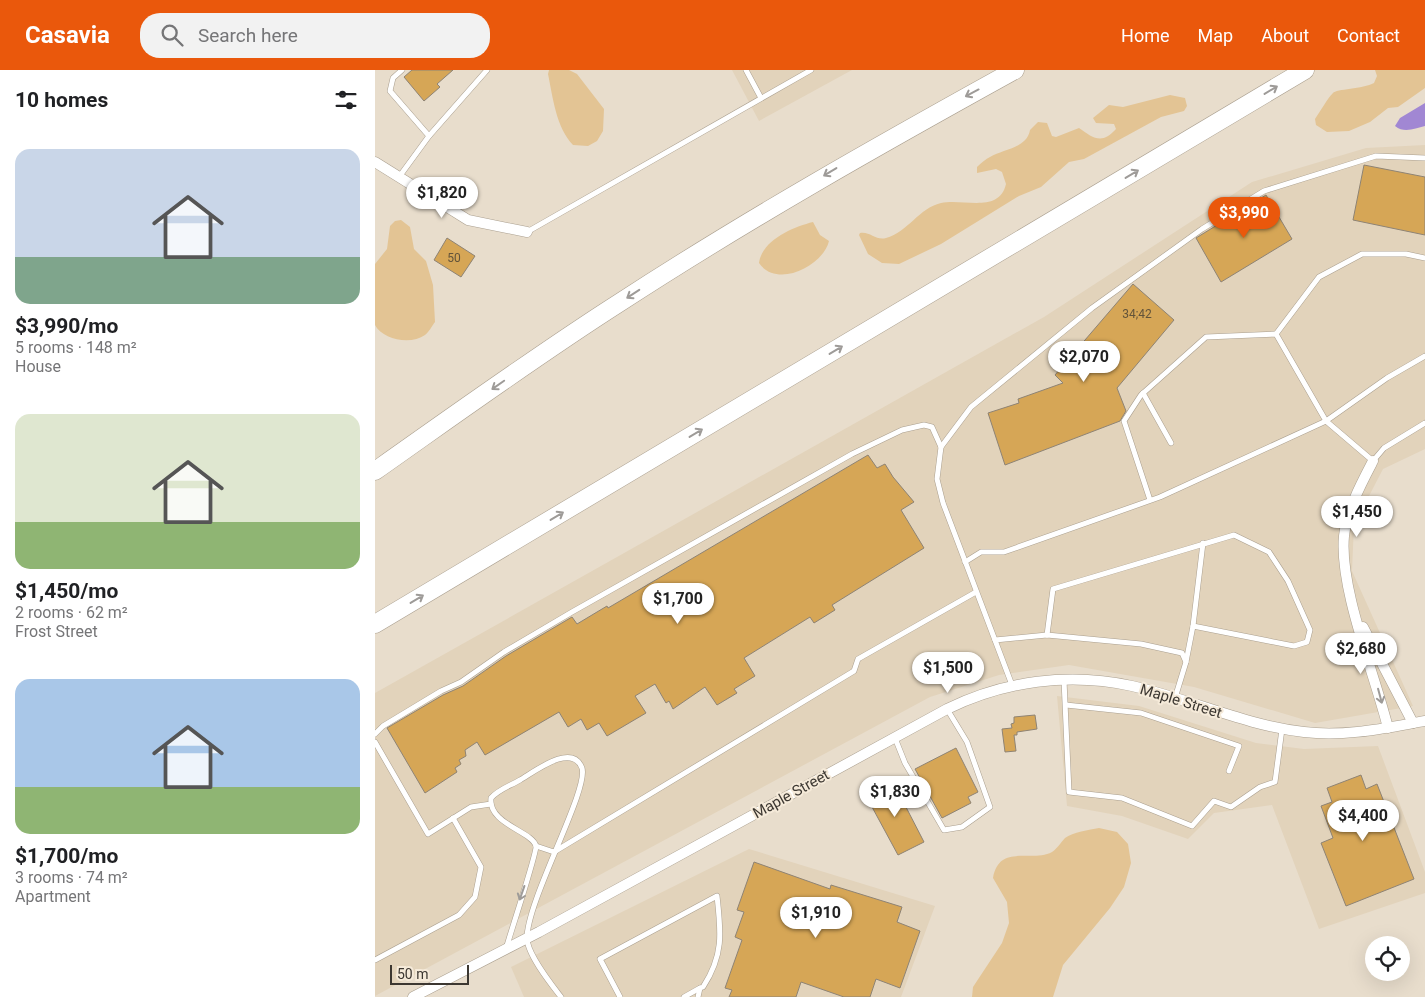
<!DOCTYPE html>
<meta charset="utf-8">
<style>
:root{--surface:#fff;--page:#f2f2f2;--text:#202124;--muted:#757577;--accent:#ea580c}
body{margin:0;font-family:Roboto,sans-serif;background:var(--page);color:var(--text);height:100vh;display:flex;flex-direction:column;font-size:19px;white-space:nowrap}
*{box-sizing:border-box;margin:0}
p{font-size:16px;color:var(--muted)}
.icon{flex:none;width:28px;height:28px;fill:none;stroke:currentColor;stroke-width:2;stroke-linecap:round;stroke-linejoin:round}
.map{position:relative;flex:1;overflow:hidden}
.side{display:flex;flex-direction:column;background:var(--surface);width:375px}
.side>*{flex:none}
.controls{position:absolute;left:990px;top:866px;display:grid;gap:10px}
.controls a{display:grid;place-items:center;width:45px;height:45px;border-radius:50%;background:var(--surface);box-shadow:0 5px 20px #0002;font-size:25px}
.scale{position:absolute;left:15px;bottom:12px;width:79px;box-sizing:border-box;padding-left:5px;border:2px solid #3c3731;border-top:0;font-size:14px;line-height:18px;white-space:nowrap;color:#3c3731;-webkit-text-stroke:4px #f5ead9;paint-order:stroke}
.price{position:absolute;translate:-50% -42px;padding:0 11px;border-radius:18px;background:#fff;color:#222;font-size:16px;line-height:32px;filter:drop-shadow(0 1px 2px #0008)}
.price::after{content:'';position:absolute;left:50%;top:30px;width:15px;height:11px;margin-left:-8px;background:inherit;clip-path:polygon(0 0,100% 0,50% 100%)}
.price.selected{background:var(--accent);color:#fff}
ul{padding:0;list-style:none}
li{display:grid;align-content:center;gap:10px;height:265px;padding:0 15px}
li span{display:grid;place-items:center;height:155px;border-radius:15px;color:#555}
li>.icon{margin-inline-start:auto}
span .icon{width:90px;height:90px;fill:#fffc;stroke-width:1}
li b{font-size:21px}
h2{display:flex;justify-content:space-between;align-items:center;height:60px;padding:0 15px;font-size:21px}
header{display:flex;align-items:center;gap:30px;box-sizing:border-box;height:70px;padding:0 25px;background:var(--accent);color:#fff}
header strong{font-size:24px}
nav{display:flex;gap:28px;margin-inline-start:auto;font-size:18px}
.search{width:350px;height:45px;background:var(--page);display:flex;align-items:center;gap:12px;box-sizing:border-box;padding:0 18px;border-radius:20px;color:var(--muted);font-size:19px}
main{display:flex;flex:1;min-height:0}
.map>svg:first-child{display:block}
</style>
<header>
<strong>Casavia</strong>
<div class="search"><svg class="icon" aria-label="search" viewBox="0 0 24 24"><circle cx="10" cy="10" r="6"/><path d="M15 15l6 6"/></svg>Search here</div>
<nav><a>Home</a><a>Map</a><a>About</a><a>Contact</a></nav>
</header>
<main>
<section class="side">
<h2>10 homes<svg class="icon" aria-label="filters" viewBox="0 0 24 24"><path d="M4 7h16M4 17h16"/><circle cx="9" cy="7" r="2"/><circle cx="15" cy="17" r="2"/></svg></h2>
<ul>
<li><span style="background:linear-gradient(#c9d6e8 70%,#7fa58c 0)"><svg class="icon" aria-label="home" viewBox="0 0 24 24"><path d="M3 11l9-7 9 7M6 9v11h12V9"/></svg></span><div><b>$3,990/mo</b><p>5 rooms · 148 m²</p><p>House</p></div></li>
<li><span style="background:linear-gradient(#dfe7d0 70%,#8fb573 0)"><svg class="icon" aria-label="home" viewBox="0 0 24 24"><path d="M3 11l9-7 9 7M6 9v11h12V9"/></svg></span><div><b>$1,450/mo</b><p>2 rooms · 62 m²</p><p>Frost Street</p></div></li>
<li><span style="background:linear-gradient(#a9c7e8 70%,#8fb573 0)"><svg class="icon" aria-label="home" viewBox="0 0 24 24"><path d="M3 11l9-7 9 7M6 9v11h12V9"/></svg></span><div><b>$1,700/mo</b><p>3 rooms · 74 m²</p><p>Apartment</p></div></li>
</ul>
</section>
<div class="map">
<svg width="1050" height="927" viewBox="0 0 1050 927">
<rect width="100%" height="100%" fill="#e8ddcc"/>
<!-- built -->
<g fill="#e2d3bb">
<polygon points="357,0 477,0 384,51"/>
<polygon points="1050,75 1050,379 1008,399 979,455 977,501 1038,636 940,653 819,617 694,595 624,605 555,627 0,926 0,623 669,247 877,112 991,78"/>
<polygon points="682,626 764,636 881,673 929,679 1003,676 1050,802 1050,823 944,859 897,735 839,743 813,769 747,746 692,736"/>
<polygon points="374,779 560,836 526,927 149,927 136,897"/>
</g>
<!-- green -->
<g fill="#e3c494">
<path d="M174,0H194L202,4L229,39L228,61L222,71L213,76L198,75C181,57 178,28 173,4Z"/>
<path d="M1000,0H1050V18L1023,37L1013,38L995,52L974,61L952,62L941,55L940,49C945,42 952,29 958,23C961,19 988,19 999,13L1002,6Z"/>
<path d="M795,25L810,28L812,36L809,41L786,47L709,89L694,92L666,117L644,126L566,174L524,194L507,193L493,184L484,165L485,163C495,161 501,171 511,168C533,162 544,138 566,133C588,128 624,144 631,114L627,102L621,99L602,103V97C606,93 611,89 615,87C629,79 652,78 655,60L663,52L672,53L677,66L681,67L704,58C718,68 727,75 741,59L739,54L721,53L718,48L734,35L748,37Z"/>
<path d="M26,150L35,157L39,179L51,191L58,215L60,252C57,256 54,262 50,265C36,275 8,270 0,255V194L12,179L15,156L20,151Z"/>
<path d="M438,152L445,165L454,171C448,196 402,219 384,193C387,170 418,157 438,152Z"/>
<path d="M724,758L742,762L753,774L756,793L749,817L735,838L688,895L678,927H597L598,917L627,873L634,853L632,832L618,808C624,773 657,793 677,782C682,779 686,772 690,768C698,762 714,760 724,758Z"/>
</g>
<!-- water -->
<path fill="#a187d3" d="M1050,33V56C1040,58 1030,64 1020,56L1025,48Z"/>
<!-- building -->
<g fill="#d6a656" stroke="#8e8374">
<polygon points="37,0 78,0 62,14 65,17 49,31 29,7"/>
<polygon points="989,95 1050,107 1050,165 978,150"/>
<polygon points="891,125 917,169 846,212 821,168"/>
<polygon points="72,168 100,186 86,207 59,190"/>
<polygon points="758,214 799,250 742,318 751,341 745,351 630,395 613,343 644,333 643,329 688,313 680,305"/>
<polygon points="493,385 502,398 510,394 518,407 539,432 526,440 549,478 457,535 460,540 439,553 435,547 369,588 380,606 359,619 362,623 342,635 330,617 298,639 294,631 291,633 280,614 260,626 271,643 232,666 224,653 212,660 206,649 193,657 184,642 110,685 102,672 90,680 91,686 84,690 86,694 80,698 82,702 50,723 12,658 68,625 88,616 131,586 197,547 202,554 232,536 233,538"/>
<polygon points="660,645 662,659 642,662 642,665 639,665 641,681 630,682 627,659 637,658 636,654 639,653 639,647"/>
<polygon points="581,678 603,722 593,727 596,733 567,748 540,699"/>
<polygon points="986,705 991,719 1002,714 1039,809 971,836 946,773 958,768 946,736 957,732 952,718"/>
<polygon points="517,710 549,772 523,785 490,724"/>
<polygon points="379,792 455,819 456,815 527,837 522,852 545,861 525,918 501,909 495,927 469,927 426,912 421,927 354,927 357,920 350,918 367,870 360,867 369,842 362,840"/>
</g>
<g fill="none" stroke-linecap="round" stroke-linejoin="round">
<defs>
<g id="service">
<polyline points="27,0 18,8 15,21 54,66"/>
<polyline points="371,0 386,28"/>
<polyline points="24,107 54,66 112,0"/>
<polyline points="152,162 436,0"/>
<polyline points="901,264 944,207 987,184 1031,184 1050,188"/>
<polyline points="1050,286 1012,308 951,351 998,391 1009,378 1050,353"/>
<polyline points="768,323 796,373"/>
<polyline points="590,492 606,482 629,482 785,427 951,351 901,264 831,267 766,325 749,351 775,430"/>
<polyline points="818,556 828,473"/>
<polyline points="672,565 678,519 859,465 894,482 913,511 935,560 932,572 919,576 818,556 811,592"/>
<polyline points="620,570 672,565 766,574 807,583 811,592 800,628"/>
<polyline points="689,610 694,722 747,728 817,756 839,731 856,737 885,717 900,712 907,659"/>
<polyline points="637,615 568,433 562,409 566,377 596,337 717,238 827,159 889,121 1001,86 1050,88"/>
<polyline points="691,635 766,643 864,676 854,701"/>
<polyline points="0,664 8,656 66,621 86,612 129,582 197,542 477,384 527,360 549,355 557,357 566,377"/>
<polyline points="520,668 530,693 569,760 587,757 615,737 592,672 572,639"/>
<polyline points="0,672 53,764 96,737 116,734"/>
<polyline points="161,776 179,782 479,601 483,589 601,522"/>
<path d="M131,879C135,864 162,783 161,776C157,761 113,754 116,728C124,719 135,716 145,710C159,702 197,672 207,698C214,720 152,830 152,868C152,884 176,914 186,927"/>
<polyline points="0,890 84,845 100,827 106,797 78,748"/>
<path d="M245,927L225,889L342,826C346,862 349,885 328,917L325,918L323,927"/>
<polyline points="309,927 325,918"/>
</g>
<g id="minor">
<polyline points="0,92 93,150 152,162"/>
<path d="M998,391C986,414 972,440 969,466C964,518 1000,605 1013,658"/>
<polyline points="988,557 1038,653"/>
<path d="M38,927L164,862L572,639C629,611 694,602 757,616C815,629 869,655 929,662C971,667 1010,658 1050,651"/>
</g>
<g id="motorway">
<path d="M0,401C81,344 161,286 244,233C373,149 506,74 640,0"/>
<polyline points="0,554 930,0"/>
</g>
</defs>
<!-- service casing -->
<use href="#service" stroke="#aa9f8f" stroke-width="6"/>
<!-- minor casing -->
<use href="#minor" stroke="#aa9f8f" stroke-width="11"/>
<!-- motorway casing -->
<use href="#motorway" stroke="#aa9f8f" stroke-width="19"/>
<!-- service -->
<use href="#service" stroke="#fff" stroke-width="5"/>
<!-- minor -->
<use href="#minor" stroke="#fff" stroke-width="10"/>
<!-- motorway -->
<use href="#motorway" stroke="#fff" stroke-width="18"/>
</g>
<!-- one-way arrows -->
<defs><path id="oneway-shaft" d="M-6 0H5M1.5-3L5.5 0L1.5 3" fill="none" stroke-width="1.6" stroke-linecap="round" stroke-linejoin="round" transform="scale(1.25)"/></defs>
<g stroke="#9e9b98">
<use href="#oneway-shaft" transform="translate(896 20) rotate(-31)"/>
<use href="#oneway-shaft" transform="translate(597 23) rotate(152)"/>
<use href="#oneway-shaft" transform="translate(455 102) rotate(149)"/>
<use href="#oneway-shaft" transform="translate(757 104) rotate(-31)"/>
<use href="#oneway-shaft" transform="translate(258 224) rotate(147)"/>
<use href="#oneway-shaft" transform="translate(461 280) rotate(-31)"/>
<use href="#oneway-shaft" transform="translate(123 315) rotate(145)"/>
<use href="#oneway-shaft" transform="translate(321 363) rotate(-31)"/>
<use href="#oneway-shaft" transform="translate(182 446) rotate(-31)"/>
<use href="#oneway-shaft" transform="translate(42 529) rotate(-31)"/>
<use href="#oneway-shaft" transform="translate(1005 626) rotate(75)"/>
<use href="#oneway-shaft" transform="translate(147 823) rotate(109)"/>
</g>
<g text-anchor="middle" dominant-baseline="central" stroke-width="4" stroke-linejoin="round" paint-order="stroke">
<!-- number labels -->
<g font-size="12" fill="#62533a">
<text x="79" y="188">50</text>
<text x="762" y="244">34;42</text>
</g>
<!-- street labels -->
<g font-size="15" fill="#3c3731" stroke="#f5ead9">
<text transform="translate(806 631) rotate(17)">Maple Street</text>
<text transform="translate(416 724) rotate(-29)">Maple Street</text>
</g>
</g>
</svg>
<div class="controls">
<a><svg class="icon" aria-label="locate" viewBox="0 0 24 24"><circle cx="12" cy="12" r="6"/><path d="M12 2v4M12 18v4M2 12h4M18 12h4"/></svg></a>
</div>
<div class="scale">50 m</div>
<b class="price" style="left:67px;top:149px">$1,820</b>
<b class="price selected" style="left:869px;top:169px">$3,990</b>
<b class="price" style="left:709px;top:313px">$2,070</b>
<b class="price" style="left:982px;top:468px">$1,450</b>
<b class="price" style="left:303px;top:555px">$1,700</b>
<b class="price" style="left:986px;top:605px">$2,680</b>
<b class="price" style="left:573px;top:624px">$1,500</b>
<b class="price" style="left:520px;top:748px">$1,830</b>
<b class="price" style="left:988px;top:772px">$4,400</b>
<b class="price" style="left:441px;top:869px">$1,910</b>
</div>
</main>
